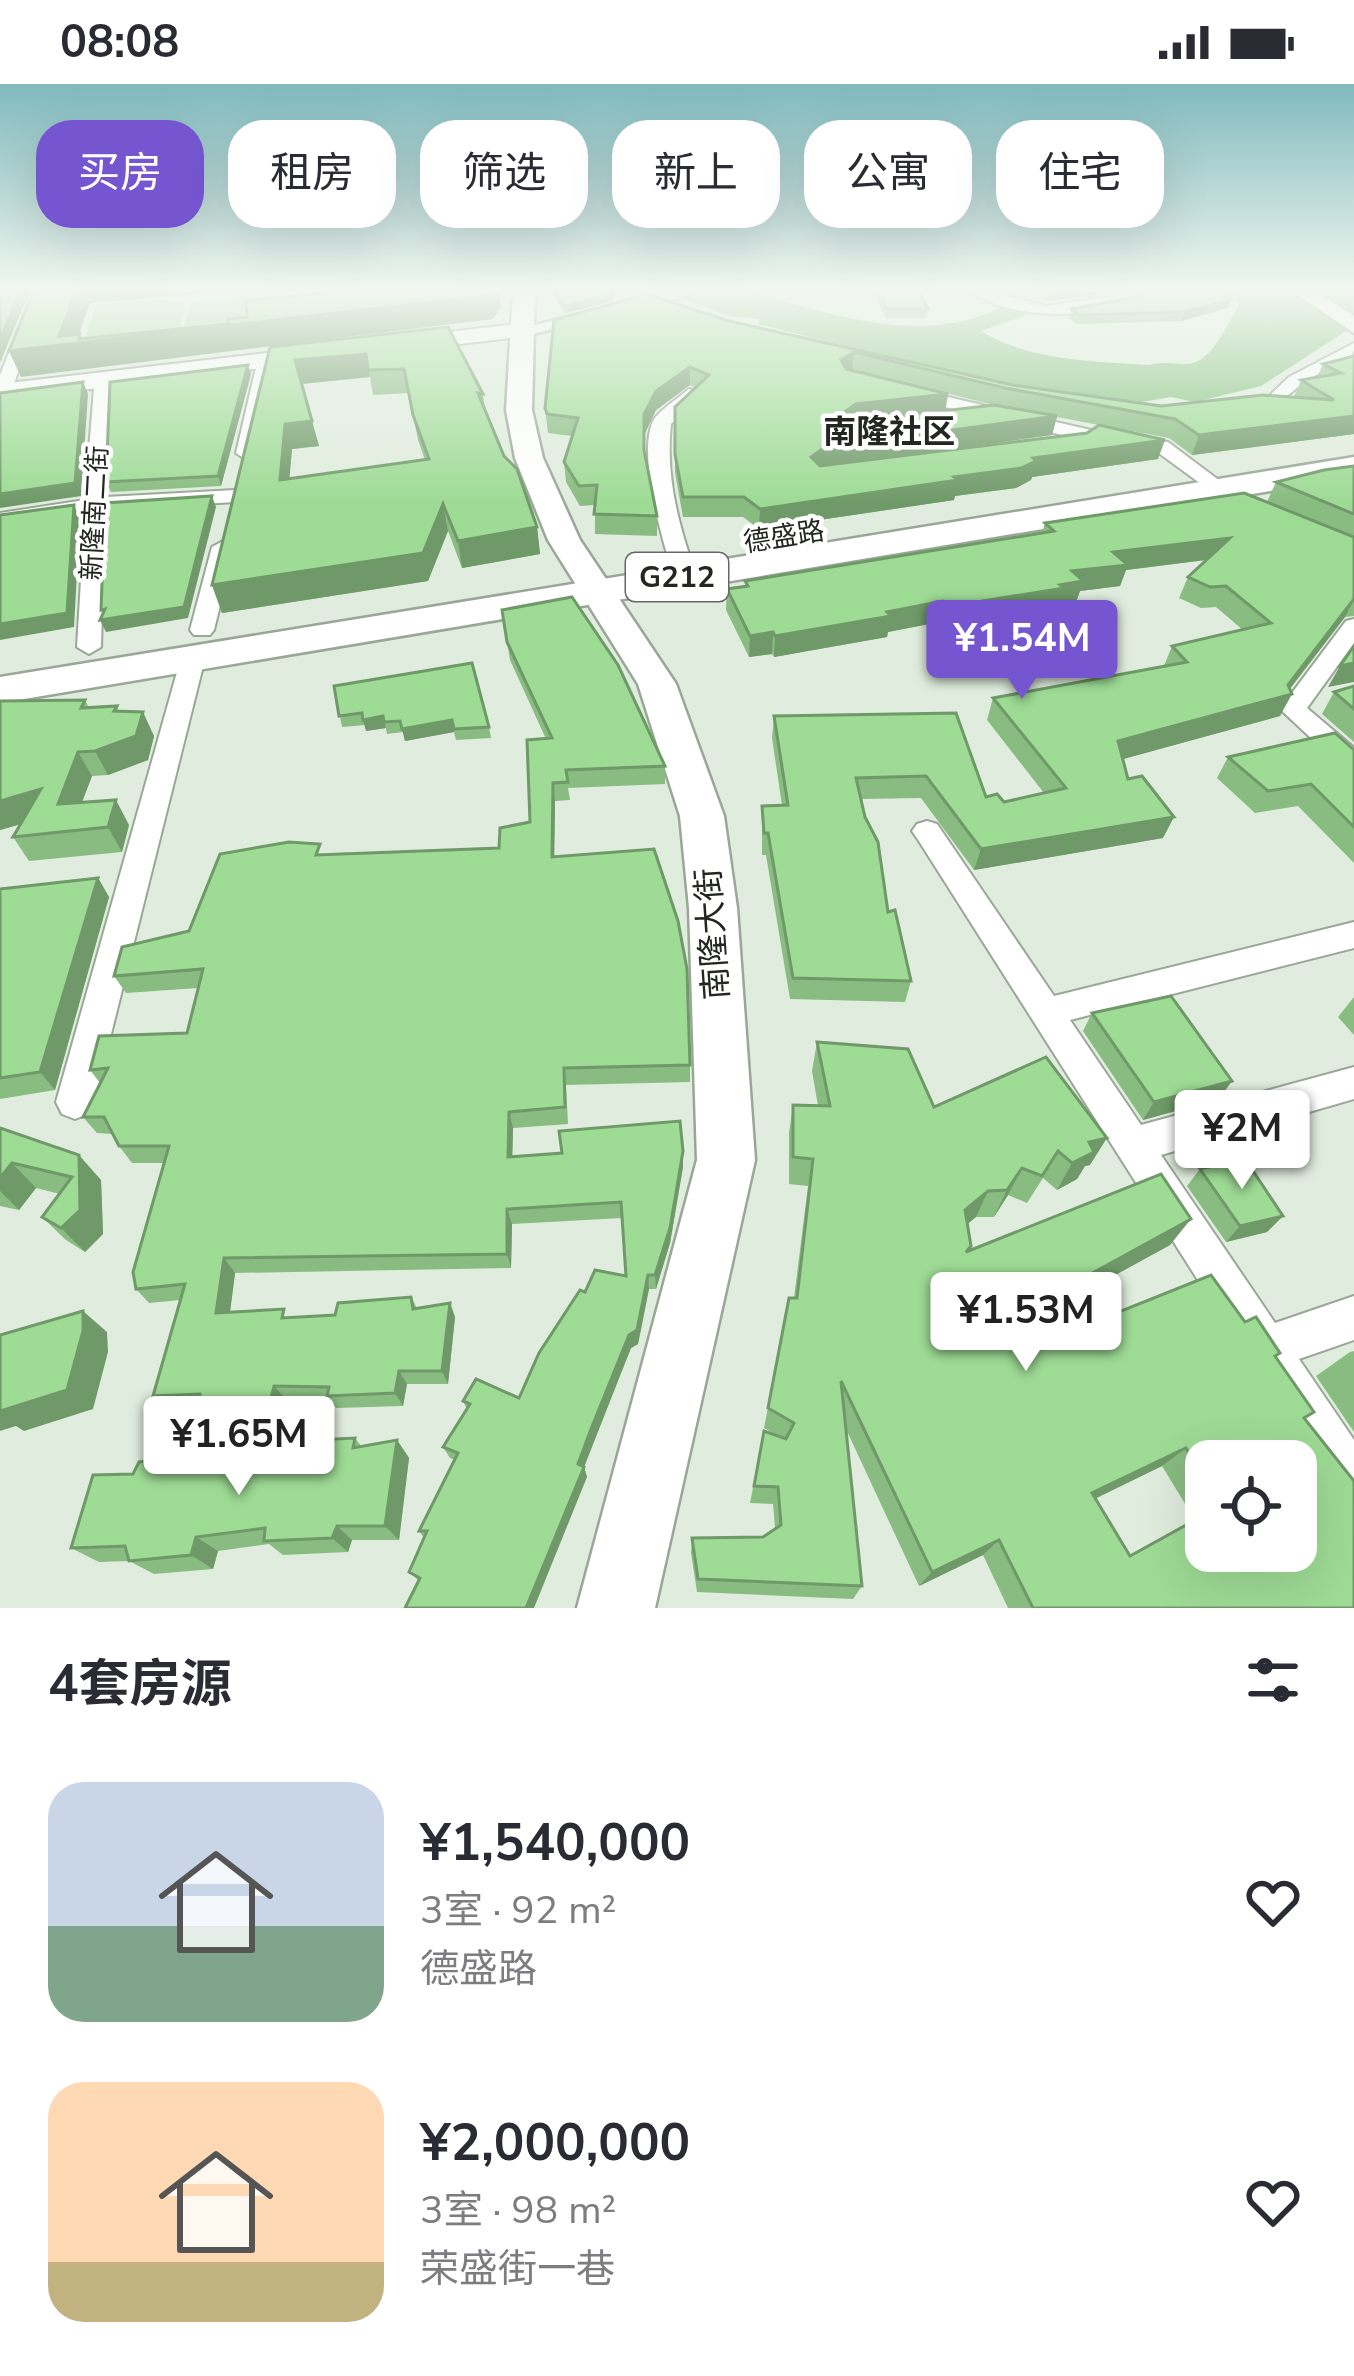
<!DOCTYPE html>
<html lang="zh">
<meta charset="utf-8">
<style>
:root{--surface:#fff;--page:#f7f7f7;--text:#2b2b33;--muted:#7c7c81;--accent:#7656d0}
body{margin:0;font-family:"Nunito Sans","Noto Sans SC",sans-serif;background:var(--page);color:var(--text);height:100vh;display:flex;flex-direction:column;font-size:45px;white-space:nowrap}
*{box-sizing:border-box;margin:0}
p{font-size:39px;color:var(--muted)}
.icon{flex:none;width:66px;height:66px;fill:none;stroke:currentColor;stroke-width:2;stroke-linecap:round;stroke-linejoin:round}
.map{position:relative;height:1524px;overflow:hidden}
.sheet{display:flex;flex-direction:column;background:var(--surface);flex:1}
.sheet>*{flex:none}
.banner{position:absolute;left:36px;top:36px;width:1284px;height:108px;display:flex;gap:24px}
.fabs{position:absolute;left:1185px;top:1356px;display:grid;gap:24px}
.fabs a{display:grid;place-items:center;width:132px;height:132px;border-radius:24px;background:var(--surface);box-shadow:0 12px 48px #0002;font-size:60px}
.price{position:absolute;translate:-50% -102px;padding:0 27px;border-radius:12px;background:#fff;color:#222;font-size:39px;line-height:78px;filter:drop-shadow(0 3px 6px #0008)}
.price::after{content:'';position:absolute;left:50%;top:72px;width:36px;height:27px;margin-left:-18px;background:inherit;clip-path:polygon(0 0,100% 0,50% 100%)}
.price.active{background:var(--accent);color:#fff}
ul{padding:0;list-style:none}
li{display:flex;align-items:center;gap:36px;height:300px;padding:0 48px}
li span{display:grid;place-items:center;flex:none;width:336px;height:240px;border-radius:36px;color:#555}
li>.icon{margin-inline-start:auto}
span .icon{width:144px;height:144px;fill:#fffc;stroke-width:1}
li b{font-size:51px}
h2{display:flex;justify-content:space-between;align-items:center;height:144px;padding:0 48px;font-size:51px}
.pill{padding:0 42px;border-radius:36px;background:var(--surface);box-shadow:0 12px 48px #0002;font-size:42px;line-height:108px}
.pill.active{background:var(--accent);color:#fff}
.status{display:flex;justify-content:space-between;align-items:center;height:84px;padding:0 60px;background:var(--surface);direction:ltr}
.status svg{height:33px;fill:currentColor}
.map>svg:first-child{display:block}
</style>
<div class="status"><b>08:08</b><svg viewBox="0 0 49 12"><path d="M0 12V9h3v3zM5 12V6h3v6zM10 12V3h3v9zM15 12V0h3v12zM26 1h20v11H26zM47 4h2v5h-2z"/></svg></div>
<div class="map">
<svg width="1354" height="1524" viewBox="0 0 1354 1524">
<rect width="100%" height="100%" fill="#e0edde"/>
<!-- green -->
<g fill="#abd8a5">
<polygon points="255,212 250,250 181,255 191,217"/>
<polygon points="157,215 185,218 178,262 81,268 96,221"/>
</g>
<!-- water -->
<path fill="#85c17d" d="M660,206C685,206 721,199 745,206C832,230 932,269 1017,214L1050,222L981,247C1030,277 1092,277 1149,281C1163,277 1173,280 1187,280C1210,280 1226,243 1239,221L1234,206H1354V242L1261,302L1195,318L1171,313L1136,319L980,296L758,240L760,235L728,232Z"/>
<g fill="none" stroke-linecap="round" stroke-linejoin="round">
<defs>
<g id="minor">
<polygon points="34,206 48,206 9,313 0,318 0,291"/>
<path d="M967,206H986L1045,222L1157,206C1106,236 1017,240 967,206Z"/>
<path d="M1354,259V271C1337,280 1318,289 1302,300C1282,315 1261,338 1234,321L1268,313L1289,293Z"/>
<polygon points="266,270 274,275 254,369 245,375 236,369 258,275"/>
<polygon points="95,292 109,296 106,413 235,406 245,412 235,418 105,426 101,563 89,570 77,563 85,429 0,441 0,429 85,416"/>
<polygon points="909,304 1104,349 1168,358 1248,418 1231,422 1156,367 1104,361 903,313 900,309"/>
<path d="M689,305L704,309L671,340C666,385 675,427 689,470L678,477L667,470C658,439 639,368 653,337C659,326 679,314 689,305Z"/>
<polygon points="223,457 234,463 214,546 210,551 194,551 190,546 212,463"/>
<polygon points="1354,535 1354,559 1307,624 1354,664 1354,688 1344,685 1280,625 1346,537"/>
<polygon points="193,567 205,574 94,1018 88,1030 75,1035 62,1030 56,1018 181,574"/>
<polygon points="927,737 937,740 1054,912 1354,838 1354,864 1070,936 1141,1041 1354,983 1354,1015 1161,1071 1275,1239 1354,1212 1354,1256 1299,1275 1354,1356 1354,1422 1337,1415 917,754 912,747 917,740"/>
</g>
<polygon id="tertiary" points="676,206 709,206 525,252 515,246"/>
<g id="secondary">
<polygon points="513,206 535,206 532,326 543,374 580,456 676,600 724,732 737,824 755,1076 655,1524 577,1524 697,1076 689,824 680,732 638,600 548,456 515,374 506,326"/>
<polygon points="1290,206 1315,206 1354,232 1354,249"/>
</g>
<polygon id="primary" points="525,239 537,246 534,251 0,316 0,300"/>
<polygon id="trunk" points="1354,373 1354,393 0,619 0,593"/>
</defs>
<!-- minor casing -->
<use href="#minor" stroke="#9aa698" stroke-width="4"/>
<!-- tertiary casing -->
<use href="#tertiary" stroke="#9aa698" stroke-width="5"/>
<!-- secondary casing -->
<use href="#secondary" stroke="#9aa698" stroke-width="5"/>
<!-- primary casing -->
<use href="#primary" stroke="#9aa698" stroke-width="4"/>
<!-- trunk casing -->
<use href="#trunk" stroke="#9aa698" stroke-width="5"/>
<!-- minor -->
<use href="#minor" fill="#fff" fill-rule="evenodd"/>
<!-- tertiary -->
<use href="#tertiary" fill="#fff" fill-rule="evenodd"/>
<!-- secondary -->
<use href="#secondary" fill="#fff" fill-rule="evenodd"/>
<!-- primary -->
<use href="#primary" fill="#fff" fill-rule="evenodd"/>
<!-- trunk -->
<use href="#trunk" fill="#fff" fill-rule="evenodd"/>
</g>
<!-- wall -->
<g fill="#88bc80" fill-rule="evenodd">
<polygon points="549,206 614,206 613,217 565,229"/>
<polygon points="872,206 918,206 928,225 926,234 886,234"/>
<polygon points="1033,206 1127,206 1048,217"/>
<polygon points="1234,210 1227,224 1181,237 1077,240 1069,234 1072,225 1140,212"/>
<path d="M729,237L1013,301L1161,322L1294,313L1301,296L1317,293L1323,280L1351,273L1354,266V350L1192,371L1169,354L1105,342L1158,375L1032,393L1031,396L1016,404L955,412L954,416L759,445L743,433H683L675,389V323L696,304L690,301L656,326L645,349V369L657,432V452L595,450V421L580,422L566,398L564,378L572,352L548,349L545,324ZM851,286H852L994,321L945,327L948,310ZM1057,333L1099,341L1087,349L899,372L1052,351Z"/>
<path d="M448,243L483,310L485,327L504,372L537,443L540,470L462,484L448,447L428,497L222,529L212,501L270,263ZM370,293L373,311L409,309L418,356L425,376L289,395L292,365L319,362L301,300Z"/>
<polygon points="248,281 251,290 221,402 111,408 106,398"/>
<polygon points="1354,382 1354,532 1345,533 1290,605 1280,632 1122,675 1128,695 1163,754 974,786 921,714 861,715 888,828 911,897 905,918 790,915 766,771 762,771 762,722 782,721 772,654 774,632 1004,718 1044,709 987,636 993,614 1164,582 1172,562 1243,546 1216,523 1201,524 1179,514 1188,493 1206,476 1126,486 1120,502 1080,507 1076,518 1058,521 1057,525 954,542 939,538 888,548 887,553 774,573 772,570 749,573 726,526 727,505 745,503 745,497 1042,449 1045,439 1267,418 1276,398"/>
<polygon points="502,526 665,682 665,700 568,704 570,716 555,717 554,772 690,981 690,998 566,1001 568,1040 513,1044 512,1073 683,1067 683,1083 670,1159 656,1205 649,1205 638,1260 631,1264 593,1356 584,1383 587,1393 419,1497 409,1488 424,1454 419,1447 455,1376 450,1374 443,1363 467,1325 463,1317 519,1314 585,1208 626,1192 622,1134 512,1140 511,1184 235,1189 230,1228 291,1234 335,1231 411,1213 417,1224 450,1219 455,1233 448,1300 407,1300 403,1322 336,1324 329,1315 285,1314 281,1330 213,1335 200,1323 168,1324 153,1312 180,1216 149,1219 136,1205 164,1079 132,1079 119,1062 113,1050 97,1049 83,1033 100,999 90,986 187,949 198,904 126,909 114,892 324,771 499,764 530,738 546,655 510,576"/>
<polygon points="1354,601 1354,658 1322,630 1334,608"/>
<polygon points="334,602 489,643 491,654 456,656 454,648 405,657 403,648 387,650 386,644 366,647 365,641 342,643"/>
<polygon points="85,616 89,624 117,622 119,627 154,652 148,676 108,691 92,692 82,718 129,741 122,768 29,777 13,753 21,740 0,746 0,617"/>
<polygon points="1354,666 1354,779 1298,722 1255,729 1217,694 1228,673"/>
<polygon points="98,794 109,813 55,1006 0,1015 0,805"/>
<polygon points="1354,913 1354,951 1338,933"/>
<polygon points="1092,929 1219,1015 1143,1036 1083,947"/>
<path d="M817,958L934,1023L1046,973L1090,1081L1085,1082L1077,1095L1057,1106L1043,1094L1027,1119L1008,1111L994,1133H976L967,1140L968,1168L1170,1161L1085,1207L1104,1234L1245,1238L1275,1273L1304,1334L1354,1524H1008L983,1471L919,1502L846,1345L862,1502L853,1515L697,1508L691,1469L692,1454L763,1453L775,1444L773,1420L750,1419L764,1347L778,1352L764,1344L789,1214H794L808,1102L789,1100V1049L793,1021L818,1022L812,987ZM1206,1377H1296L1206,1467ZM1162,1382L1195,1436L1130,1472L1095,1415Z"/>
<polygon points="0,1044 101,1096 103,1150 85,1168 66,1156 42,1133 60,1110 36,1104 19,1126 0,1122"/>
<polygon points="1200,1085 1283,1132 1267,1148 1226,1158 1187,1102"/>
<polygon points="1354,1267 1354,1348 1316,1292 1350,1268"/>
<polygon points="355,1354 361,1362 397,1356 409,1374 399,1456 352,1456 348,1468 283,1471 269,1460 218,1467 213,1485 154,1490 129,1477 99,1478 71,1464 133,1390 225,1371 236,1380 270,1379"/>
</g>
<!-- shaded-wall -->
<g fill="#6f9968">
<polygon points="21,206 30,206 0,279 0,255"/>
<polygon points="77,206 244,206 90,219 76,259 80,250 84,258 493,206 499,206 501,223 493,235 21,293 9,267"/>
<polygon points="614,206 613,217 565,229 565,222"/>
<polygon points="1070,206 1127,206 1048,217 1050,209"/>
<polygon points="1234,210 1227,224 1181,237 1184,228"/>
<polygon points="854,268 852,286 839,294 841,276"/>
<polygon points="366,270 370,293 301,300 295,276"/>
<polygon points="248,281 251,290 221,402 218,392"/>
<polygon points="690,283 690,301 656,326 645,349 644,330 656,307"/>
<polygon points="83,298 88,310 81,412 0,424 0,410"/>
<polygon points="948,310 945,328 841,348 843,329 856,320"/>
<polygon points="1057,332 1052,351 823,383 810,392 811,373 825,363"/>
<polygon points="1354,332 1354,350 1192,371 1199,351"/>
<polygon points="312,337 319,362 292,365 287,423 280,396 285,340"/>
<polygon points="1165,356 1158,375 1032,393 1031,396 1016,404 955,412 954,416 759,445 760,425 954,393 1033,374"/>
<polygon points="212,412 216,423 188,534 106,548 100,536 105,535 101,526"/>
<polygon points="443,420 448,447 428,497 222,529 212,501"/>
<polygon points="74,421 80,434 74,543 0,556 0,540"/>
<polygon points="537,443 540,470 462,484 458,457"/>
<polygon points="1230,454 1221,474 1126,486 1120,502 1080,507 1076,518 1058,521 1057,525 954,542 958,521 1072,487 1113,468"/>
<polygon points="1354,515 1345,533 1284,612 1292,610 1280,632 1109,679 1118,657 1288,601"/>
<polygon points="943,517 939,538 888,548 887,553 774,573 775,552"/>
<polygon points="773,548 772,570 749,573 750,552"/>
<polygon points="1354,579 1354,598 1328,603 1340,582"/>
<polygon points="143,628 154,652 148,676 108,691 95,667"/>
<polygon points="383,632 386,644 366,647 363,636"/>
<polygon points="452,636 454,648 405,657 402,645"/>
<polygon points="78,668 92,692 72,744 58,720"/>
<polygon points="553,699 555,717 554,791 552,773"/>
<polygon points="41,705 56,730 0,746 0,717"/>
<polygon points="116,716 129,741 122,768 108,743"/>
<polygon points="1174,733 1163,754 974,786 981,765"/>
<polygon points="98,794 109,813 55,1006 40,988"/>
<polygon points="1232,997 1219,1015 1143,1036 1154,1018"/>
<polygon points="509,1028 513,1044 512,1089 508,1073"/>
<polygon points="1107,1054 1090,1081 1085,1082 1077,1095 1057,1106 1072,1079 1089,1058"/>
<polygon points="683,1067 683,1083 670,1159 656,1205 655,1191"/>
<polygon points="79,1071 101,1096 103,1150 85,1168 61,1144"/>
<polygon points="12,1079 36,1104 19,1126 0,1107 0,1094"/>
<polygon points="1022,1084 1008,1111 994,1133 1007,1106"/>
<polygon points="988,1107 976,1133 953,1152 965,1126"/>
<polygon points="507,1125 512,1140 511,1184 507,1170"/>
<polygon points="1283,1132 1267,1148 1226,1158 1240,1142"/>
<polygon points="1191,1135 1170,1161 1061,1221 1078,1197"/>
<polygon points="224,1174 235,1189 228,1243 216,1229"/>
<polygon points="648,1191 649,1205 638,1260 631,1264 581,1391 578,1380"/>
<polygon points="450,1219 455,1233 448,1300 442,1287"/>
<polygon points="83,1227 107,1248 108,1268 93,1325 24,1347 16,1342 0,1347 0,1326"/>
<polygon points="399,1287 407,1300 403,1322 395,1309"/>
<polygon points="274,1302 285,1314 281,1330 270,1318"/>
<polygon points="397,1356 409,1374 399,1456 385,1442"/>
<polygon points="1186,1364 1162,1382 1071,1426 1092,1409"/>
<polygon points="584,1383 587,1393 534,1524 526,1524"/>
<polygon points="337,1442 352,1456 348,1468 332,1454"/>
<polygon points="196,1453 218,1467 213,1485 191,1471"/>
<polygon points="999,1456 983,1471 919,1502 932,1488"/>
</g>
<!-- building -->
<g fill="#9edb95" stroke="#6f9968" stroke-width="3" fill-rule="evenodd">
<polygon points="0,206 21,206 0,255"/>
<polygon points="34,206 77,206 59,252 80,250 79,255 228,240 228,235 247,233 246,217 350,206 493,206 490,211 9,267"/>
<polygon points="553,206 613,206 612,210 565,222"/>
<polygon points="878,206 918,206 928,225 887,225"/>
<polygon points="1149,206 1224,206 1234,210 1224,213 1231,216 1184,228 1079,231 1072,225 1140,212"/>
<polygon points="647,210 729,237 1013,301 1161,322 1263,311 1334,316 1301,296 1341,289 1323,280 1354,272 1354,332 1199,351 1175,335 1005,304 854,268 841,276 846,285 948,310 856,320 843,329 847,338 994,321 1057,332 825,363 811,373 820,382 1087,349 1099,341 1165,356 1033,374 1036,377 1021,384 954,393 958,396 760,425 744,413 683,413 675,370 675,323 709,291 690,283 656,307 644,330 644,366 657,432 594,430 597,401 579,402 564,378 578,334 547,330 545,324 554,236"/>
<path d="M448,243L483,310L478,309L504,372L517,385L537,443L458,457L443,420L423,469L212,501L270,263ZM366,270L368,286L404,285L413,331L429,375L280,396L285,340L312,337L295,276Z"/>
<polygon points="248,281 218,392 106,398 110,298"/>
<polygon points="83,298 75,399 0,410 0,309"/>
<polygon points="1354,382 1354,430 1276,398 1324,386"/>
<polygon points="1244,409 1354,453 1354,515 1288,601 1292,610 1118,657 1128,695 1142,692 1174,733 981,765 926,692 856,694 865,733 878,758 888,828 895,826 911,897 793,894 768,749 764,749 762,722 788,721 774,632 956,629 986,713 997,710 1004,718 1066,704 993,614 1187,578 1172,562 1271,539 1226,502 1210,503 1188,493 1230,454 1113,468 1128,481 1072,487 1083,497 1060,501 1064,504 958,521 943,517 887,528 891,532 775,552 773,548 750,552 727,505 748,502 745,497 1054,447 1045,439"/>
<polygon points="212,412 184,523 100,536 105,525 101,526 105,419"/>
<polygon points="74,421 67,529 0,540 0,431"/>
<polygon points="572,513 618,581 665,682 566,686 568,698 553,699 552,773 654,765 678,837 687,885 690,981 564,984 565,1023 509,1028 508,1073 562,1069 559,1047 680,1037 683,1067 670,1144 655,1191 648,1191 637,1246 629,1251 591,1345 578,1380 584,1383 526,1524 405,1524 420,1494 409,1488 427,1447 419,1447 458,1369 443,1363 470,1320 463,1317 476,1295 519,1314 539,1269 580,1206 585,1208 595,1186 626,1192 621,1118 507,1125 507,1170 224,1174 216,1229 284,1225 282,1234 335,1231 338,1219 411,1213 413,1225 450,1219 442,1287 399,1287 395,1309 327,1312 329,1303 274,1302 270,1318 200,1323 200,1310 153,1312 185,1200 136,1205 133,1188 169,1062 119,1062 104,1033 83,1033 108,984 90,986 99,952 187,949 203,885 114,892 122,863 189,847 220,770 289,758 320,760 316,771 499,764 500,744 530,738 527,656 552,654 507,558 502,526"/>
<polygon points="1354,562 1354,579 1340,582"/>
<polygon points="472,579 489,643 454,645 452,636 402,645 400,637 384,638 383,632 363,636 362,629 339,632 334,602"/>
<polygon points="1354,602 1354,625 1334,608"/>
<polygon points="85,616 81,624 117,622 114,627 143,628 136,652 95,667 78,668 58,720 116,716 108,743 13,753 41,705 0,717 0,617"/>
<polygon points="1335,649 1354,666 1354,743 1311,700 1268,707 1228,673"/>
<polygon points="98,794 40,988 0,994 0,805"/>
<polygon points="1171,912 1232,997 1154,1018 1092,929"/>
<path d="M817,958L908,965L934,1023L1046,973L1107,1054L1089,1058L1094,1068L1072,1079L1058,1067L1042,1092L1022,1084L1007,1106L988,1107L965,1126L971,1162L966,1168L1161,1090L1191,1135L1078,1197L1104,1234L1211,1191L1245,1238L1256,1233L1280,1269L1275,1272L1314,1328L1304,1334L1354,1397V1524H1033L999,1456L932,1488L841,1297L862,1502L698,1495L692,1454L763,1453L781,1441L778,1403L754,1402L764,1347L786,1355L794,1339L768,1324L789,1214H797L813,1075L793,1073V1021L830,1022ZM1186,1364L1206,1395V1377H1296V1467H1206V1430L1130,1472L1092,1409Z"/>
<polygon points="0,1044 79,1071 80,1126 61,1144 42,1133 72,1093 12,1079 0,1094"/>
<polygon points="1245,1075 1283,1132 1240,1142 1200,1085"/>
<polygon points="83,1227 83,1247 67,1306 0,1327 0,1251"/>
<polygon points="355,1354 353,1364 397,1356 385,1442 337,1442 332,1454 264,1457 265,1444 196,1453 191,1471 129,1477 125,1462 71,1464 93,1391 133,1390 139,1378 225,1371 225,1380 270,1379 278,1358"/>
</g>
<!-- sky -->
<linearGradient id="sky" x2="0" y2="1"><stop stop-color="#80b9bd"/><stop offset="0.49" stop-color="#f1f7f0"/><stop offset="1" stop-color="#f1f7f0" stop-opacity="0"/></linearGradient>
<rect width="1354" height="419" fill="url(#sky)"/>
<g text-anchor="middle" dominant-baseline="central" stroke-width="9" stroke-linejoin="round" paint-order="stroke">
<!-- far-street labels -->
<g font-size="27" fill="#222721" stroke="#fff">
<text transform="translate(95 429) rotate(-87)">新隆南二街</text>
<text transform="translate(784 453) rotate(-9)">德盛路</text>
</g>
<!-- shield labels -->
<rect fill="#fff" stroke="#646864" stroke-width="3" x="626" y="469" width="102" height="48" rx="9"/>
<g font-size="30" font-weight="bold" fill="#222721">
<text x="677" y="493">G212</text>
</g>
<!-- far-quarter labels -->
<g font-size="33" font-weight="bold" fill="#222721" stroke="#fff">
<text x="889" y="348">南隆社区</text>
</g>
<!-- street labels -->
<g font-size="33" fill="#222721" stroke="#fff">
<text transform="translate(713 850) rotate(-94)">南隆大街</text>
</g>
</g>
</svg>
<div class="fabs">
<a><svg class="icon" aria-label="locate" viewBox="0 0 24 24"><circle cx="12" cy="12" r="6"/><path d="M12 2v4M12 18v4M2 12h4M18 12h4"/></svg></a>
</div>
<b class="price active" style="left:1022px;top:618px">¥1.54M</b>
<b class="price" style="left:1242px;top:1108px">¥2M</b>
<b class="price" style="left:1026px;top:1290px">¥1.53M</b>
<b class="price" style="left:239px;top:1414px">¥1.65M</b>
<div class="banner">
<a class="pill active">买房</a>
<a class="pill">租房</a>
<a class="pill">筛选</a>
<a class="pill">新上</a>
<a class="pill">公寓</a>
<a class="pill">住宅</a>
</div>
</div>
<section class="sheet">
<h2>4套房源<svg class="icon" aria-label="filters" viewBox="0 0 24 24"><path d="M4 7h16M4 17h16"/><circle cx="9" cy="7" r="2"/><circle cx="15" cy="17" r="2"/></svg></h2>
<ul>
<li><span style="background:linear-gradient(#c9d6e8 60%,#7fa58c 0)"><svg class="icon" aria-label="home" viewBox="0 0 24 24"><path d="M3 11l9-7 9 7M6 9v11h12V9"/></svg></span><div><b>¥1,540,000</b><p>3室 · 92 m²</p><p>德盛路</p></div><svg class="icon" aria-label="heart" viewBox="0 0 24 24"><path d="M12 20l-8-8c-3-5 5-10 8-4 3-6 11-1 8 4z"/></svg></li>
<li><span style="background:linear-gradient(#ffd9b3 75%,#c2b280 0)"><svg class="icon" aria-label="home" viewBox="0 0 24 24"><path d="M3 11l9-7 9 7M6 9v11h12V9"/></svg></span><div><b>¥2,000,000</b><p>3室 · 98 m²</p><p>荣盛街一巷</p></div><svg class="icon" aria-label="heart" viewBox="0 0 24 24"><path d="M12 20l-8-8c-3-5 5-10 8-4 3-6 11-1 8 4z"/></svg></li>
</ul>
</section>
